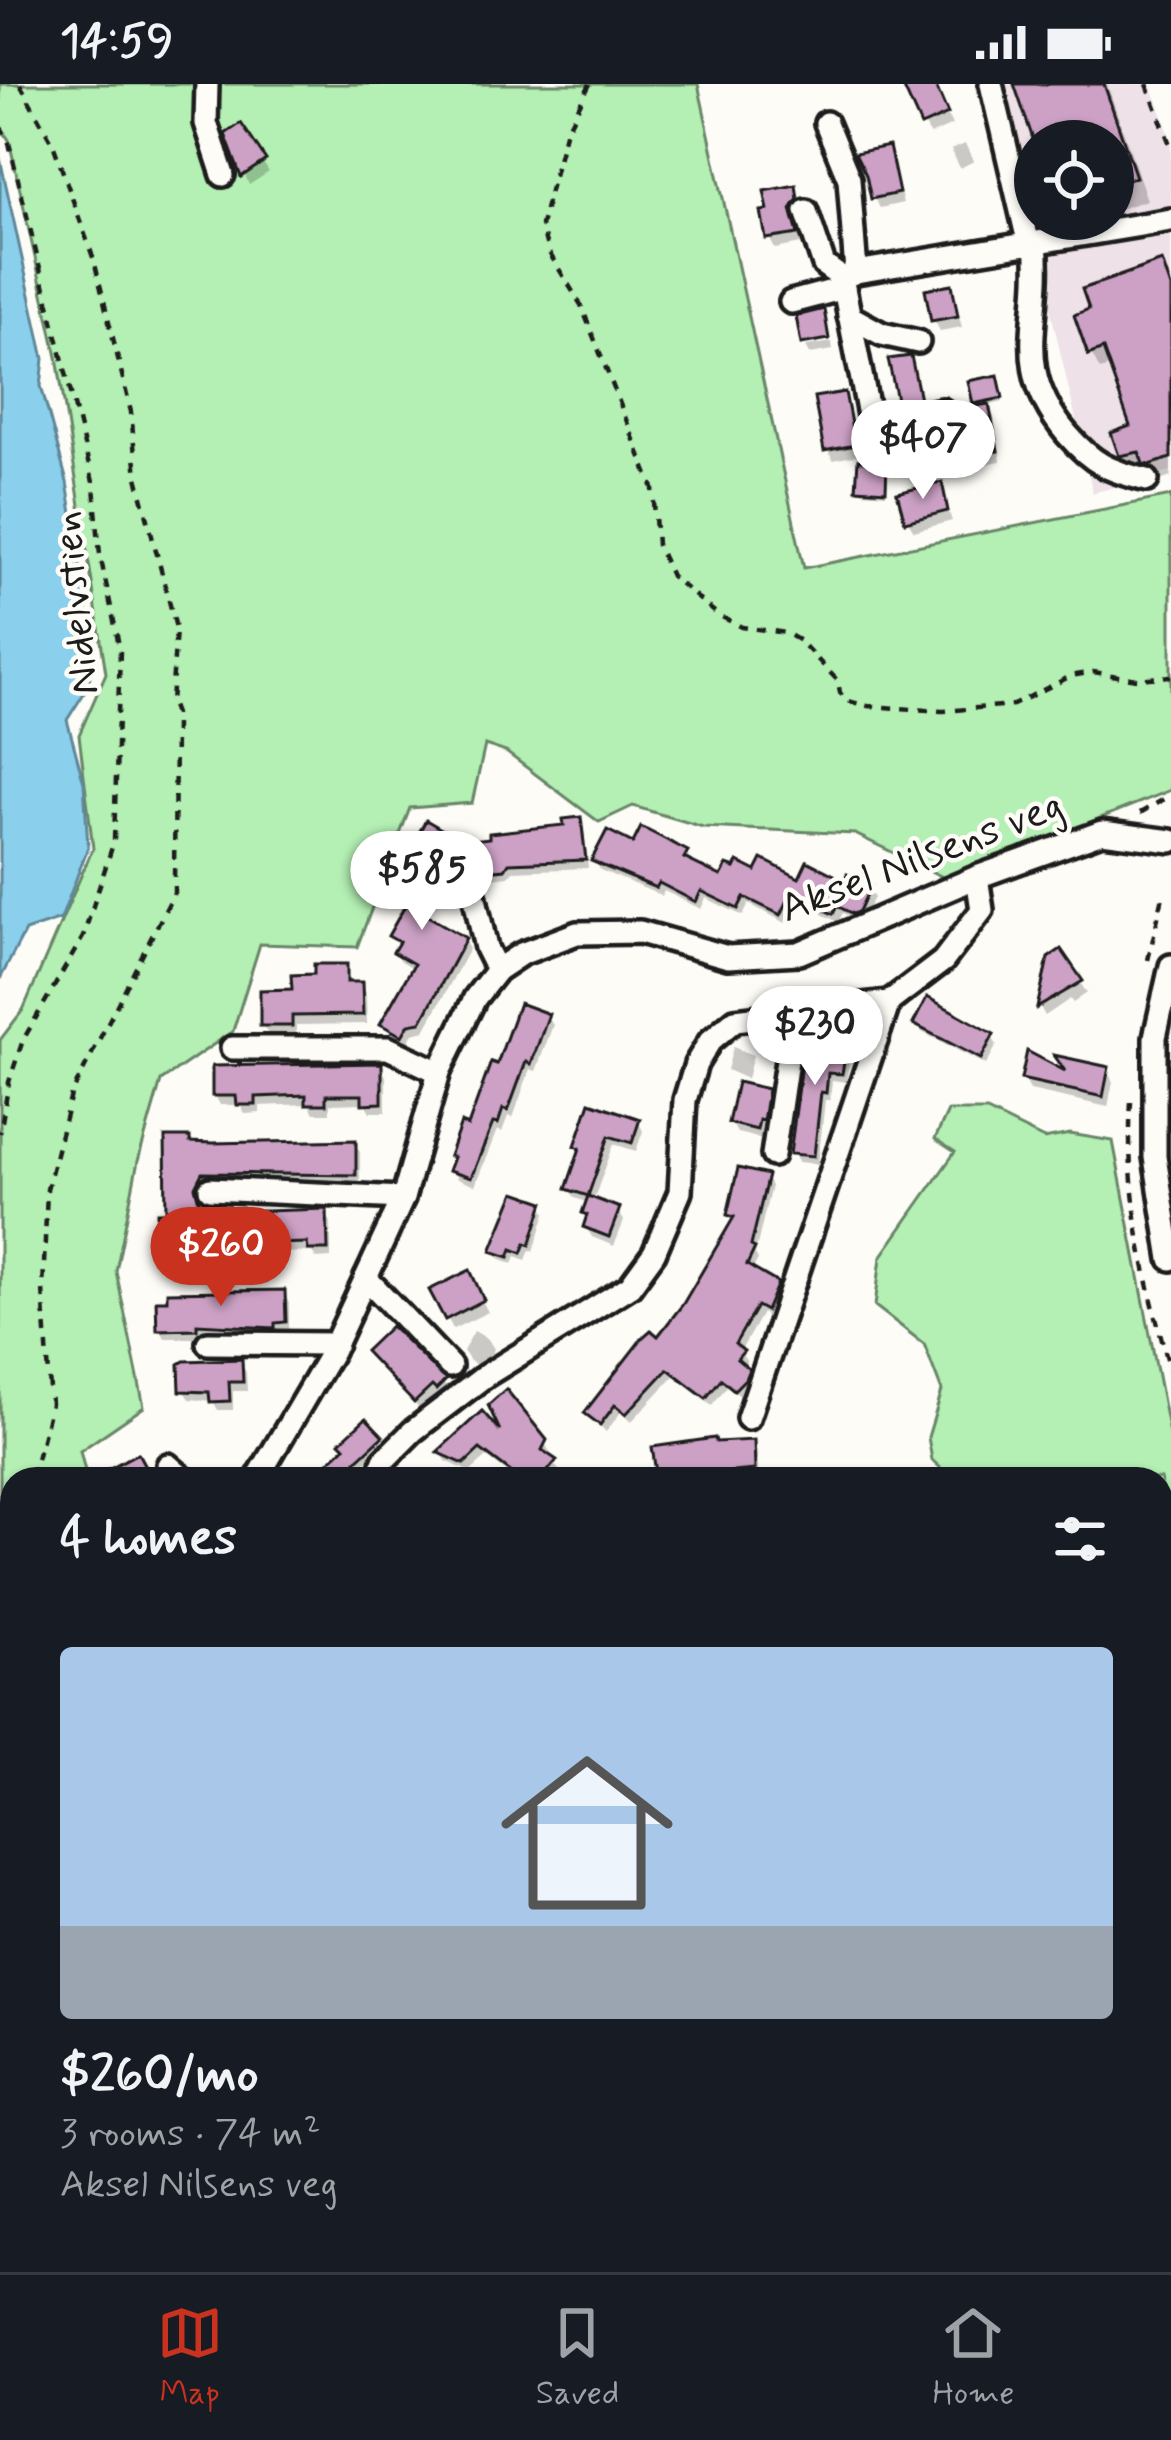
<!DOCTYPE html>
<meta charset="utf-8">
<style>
:root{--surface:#171b24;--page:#20242c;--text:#f1f3f6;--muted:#9ea1a6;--line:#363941;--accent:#c8321e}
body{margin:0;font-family:Mynerve,sans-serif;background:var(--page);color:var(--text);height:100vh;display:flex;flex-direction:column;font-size:45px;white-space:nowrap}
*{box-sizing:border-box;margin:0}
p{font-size:39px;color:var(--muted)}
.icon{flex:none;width:66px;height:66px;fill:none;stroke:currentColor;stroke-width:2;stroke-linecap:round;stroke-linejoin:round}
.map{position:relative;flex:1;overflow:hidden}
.sheet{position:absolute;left:0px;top:1383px;width:1173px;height:807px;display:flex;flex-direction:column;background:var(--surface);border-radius:36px 36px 0 0;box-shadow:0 3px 9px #0004}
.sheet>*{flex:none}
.buttons{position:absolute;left:1014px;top:36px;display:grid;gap:24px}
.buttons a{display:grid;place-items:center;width:120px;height:120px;border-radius:50%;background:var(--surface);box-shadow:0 3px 9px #0004;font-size:60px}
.price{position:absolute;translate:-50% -102px;padding:0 27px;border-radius:42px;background:#fff;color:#222;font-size:39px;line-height:78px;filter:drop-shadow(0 3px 6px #0008)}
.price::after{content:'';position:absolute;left:50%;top:72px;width:36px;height:27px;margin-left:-18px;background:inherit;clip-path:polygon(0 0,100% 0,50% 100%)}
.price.selected{background:var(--accent);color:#fff}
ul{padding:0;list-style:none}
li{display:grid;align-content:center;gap:24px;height:636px;padding:0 60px}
li span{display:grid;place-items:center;height:372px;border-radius:12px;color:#555}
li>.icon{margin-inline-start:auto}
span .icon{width:216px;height:216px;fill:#fffc;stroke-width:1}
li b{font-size:51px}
h2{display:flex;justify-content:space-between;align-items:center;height:144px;padding:0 60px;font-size:51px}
.status{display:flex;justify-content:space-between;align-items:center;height:84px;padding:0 60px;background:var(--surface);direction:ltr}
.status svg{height:33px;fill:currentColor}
.menu{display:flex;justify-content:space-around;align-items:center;height:168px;border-top:3px solid var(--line);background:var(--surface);font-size:33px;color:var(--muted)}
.menu a{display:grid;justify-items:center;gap:6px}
.menu .selected{color:var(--accent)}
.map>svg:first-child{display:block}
</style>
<div class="status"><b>14:59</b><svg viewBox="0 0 49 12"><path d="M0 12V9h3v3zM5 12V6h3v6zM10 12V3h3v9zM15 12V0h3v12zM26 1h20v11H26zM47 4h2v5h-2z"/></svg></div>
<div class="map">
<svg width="1171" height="2188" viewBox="0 0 1171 2188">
<rect width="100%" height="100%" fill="#fdfcf7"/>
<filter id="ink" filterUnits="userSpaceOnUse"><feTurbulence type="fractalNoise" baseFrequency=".00833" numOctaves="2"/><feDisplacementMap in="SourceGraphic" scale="24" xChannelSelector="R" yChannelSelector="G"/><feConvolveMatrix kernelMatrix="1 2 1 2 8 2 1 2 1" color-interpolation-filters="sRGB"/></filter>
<g filter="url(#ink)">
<!-- built -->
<g fill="#eee1e8" fill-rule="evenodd">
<path d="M998,0H1151L1171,55V387L1093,409ZM1035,57H1113V135H1035Z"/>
<polygon points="1161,1643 1171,1650 1171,2188 1154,2188 1144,2178 1161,2178"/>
</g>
<!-- green -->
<g fill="#b4efb4" stroke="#688668" stroke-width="3">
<polygon points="0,0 698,0 804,484 1171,412 1171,706 947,795 855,750 703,743 633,722 599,738 506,668 485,661 472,719 410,724 357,863 260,860 233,947 161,997 138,1077 116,1187 144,1323 80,1367 87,1395 12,1395 12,1610 0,1577 0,956 23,926 93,764 79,651 106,589 57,273 9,56 0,42"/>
<polygon points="948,1027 987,1027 1044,1055 1070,1050 1113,1057 1171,1360 1171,1650 1161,1643 1161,1395 953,1395 932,1376 928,1353 942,1307 924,1260 875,1222 881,1173 955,1068 935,1055"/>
</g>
<!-- water -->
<g fill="#8acfeb" stroke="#5e8798" stroke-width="3">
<polygon points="0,74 44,275 41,302 67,398 94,567 88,603 67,636 84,699 88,763 61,835 25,847 0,895"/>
<polygon points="0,1758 10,1807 1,1940 12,1963 12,2178 175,2178 275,2184 286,2178 1087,2178 1098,2188 0,2188"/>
</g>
<!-- shadow -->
<g fill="#0003">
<polygon points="904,0 933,0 952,41 930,51"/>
<polygon points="1017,0 1107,0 1147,116 1113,127 1113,57 1037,57"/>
<polygon points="240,43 269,88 249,101 229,51"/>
<polygon points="965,60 974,77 960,84 951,66"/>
<polygon points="887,65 903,119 880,124 874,114"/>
<polygon points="794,105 802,127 795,137 801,160 775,165 769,154"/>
<polygon points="1160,181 1171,201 1171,393 1160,397 1150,384 1131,388 1121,371 1134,344 1112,282 1100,286 1091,269 1093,227"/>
<polygon points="951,203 962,243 940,247 934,236"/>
<polygon points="832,258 833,266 810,270 806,262"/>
<polygon points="912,279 920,320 903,323 901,319"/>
<polygon points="999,298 1003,318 987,322 994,333 1001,377 974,382 968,371 979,325 975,319"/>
<polygon points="843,311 849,322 858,371 833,376 827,365"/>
<polygon points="886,382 886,410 862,408 859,404"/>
<polygon points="940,402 952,437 914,447 908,437"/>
<polygon points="579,737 584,745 588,784 513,787 509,792 484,795 479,787"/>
<polygon points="453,755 458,764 437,802 441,810 427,835 464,856 469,865 425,946 413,949 409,957 404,957 389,948 383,940 415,885 401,877 396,868 399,862 392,852 407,825 398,814 413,788 409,780"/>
<polygon points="634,763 686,769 691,778 723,796 758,791 846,800 868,804 874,814 860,838 843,829 838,838 796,817 786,839 749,820 743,832 706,814 701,825 664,807 662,812 600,786 595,777"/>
<polygon points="1060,869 1087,909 1073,919 1070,915 1045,932 1040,923 1050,876"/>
<polygon points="345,883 351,901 361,901 366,911 367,940 296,941 296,951 269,951 263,942 295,908 317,893"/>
<polygon points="547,932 553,941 536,987 530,985 513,1034 508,1032 502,1048 497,1046 475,1102 457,1095 452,1086 499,984"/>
<polygon points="917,940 992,953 997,961 986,981 922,948"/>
<polygon points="809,952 846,959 851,967 846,998 832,996 830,1016 825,1016 818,1080 798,1078 793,1069"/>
<polygon points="733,963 753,971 747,995 727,986"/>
<polygon points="380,982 386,992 386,1028 370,1028 365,1019 330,1020 330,1029 314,1029 309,1020 260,1022 260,1029 245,1030 240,1021 220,1021 215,1012"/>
<polygon points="1107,986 1113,997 1108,1023 1030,1006 1024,995 1072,994"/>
<polygon points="766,1008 772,1018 768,1046 764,1045 762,1055 737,1049 731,1039"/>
<polygon points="638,1037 643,1047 636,1067 614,1060 593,1117 618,1126 624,1137 614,1162 592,1153 586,1143 589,1119 575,1114 569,1105 582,1068 578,1062"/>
<polygon points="354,1059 360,1068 360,1099 206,1098 199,1117 203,1132 325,1129 331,1138 331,1174 316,1175 312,1168 275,1169 275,1175 260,1175 258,1171 190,1176 185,1167 166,1168 160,1159 191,1061"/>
<polygon points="766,1093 771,1102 755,1170 758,1175 752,1187 776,1201 781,1210 771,1234 762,1229 740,1268 747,1278 742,1283 752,1296 740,1312 727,1302 712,1321 674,1292 632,1337 621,1328 606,1348 588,1329 686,1221 734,1138 730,1131"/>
<polygon points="542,1121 546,1129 534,1167 530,1166 526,1176 516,1172 513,1180 499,1174 494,1166"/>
<polygon points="468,1190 488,1228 453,1245 433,1207"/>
<polygon points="284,1210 289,1219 289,1247 278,1247 278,1252 200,1248 200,1254 165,1254 160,1245"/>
<polygon points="474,1247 488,1255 494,1265 484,1285 470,1277 463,1267"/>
<polygon points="368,1268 443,1298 449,1308 443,1314 440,1311 422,1328"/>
<polygon points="241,1279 246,1288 247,1307 233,1307 233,1326 218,1326 213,1317 189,1315 183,1306"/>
<polygon points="381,1354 385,1361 359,1384 363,1395 335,1395"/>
<polygon points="544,1358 550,1368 547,1373 560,1387 553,1395 516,1395 487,1373 470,1388 446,1377 441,1368"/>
<polygon points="752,1359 757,1368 759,1394 660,1395 656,1365"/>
<polygon points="1161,1749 1171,1755 1171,1812 1161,1806"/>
<polygon points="1161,1871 1171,1878 1171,2081 1161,2074"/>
</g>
<!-- building -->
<g fill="#cca1c5" stroke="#1c1c1c" stroke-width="3">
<polygon points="902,0 935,0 948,30 921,42"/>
<polygon points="1014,0 1104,0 1136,93 1113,101 1113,57 1051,57 1049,50 1033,55"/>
<polygon points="241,39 266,76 241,93 225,50"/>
<polygon points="889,62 899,109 871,115 866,91 855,69"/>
<polygon points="796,101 798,115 791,125 798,150 766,155 761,127 768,126 764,107"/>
<polygon points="1162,177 1171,204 1171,374 1150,381 1143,380 1139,368 1119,372 1111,349 1130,342 1103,265 1088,271 1074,231 1089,225 1082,205"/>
<polygon points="952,200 958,232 931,237 925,205"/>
<polygon points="824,225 829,255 801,260 796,232"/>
<polygon points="911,272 920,315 898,320 888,275"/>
<polygon points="998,291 1003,314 973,320 968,297"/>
<polygon points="845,308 855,361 824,367 814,313"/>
<polygon points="989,320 998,367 965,372 957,325"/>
<polygon points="858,376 878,382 887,378 886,407 856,405"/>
<polygon points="942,398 948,427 905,438 897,409"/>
<polygon points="581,733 586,776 509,779 505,785 476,788 472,756 489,754 489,749 564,741 563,735"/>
<polygon points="426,736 455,753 431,795 438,799 421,828 466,854 421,938 409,940 402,952 380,940 414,880 393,868 399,858 388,852 406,820 395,814 412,784 406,780 413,768 409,766"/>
<polygon points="641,743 688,767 684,774 721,792 727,781 735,784 738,778 756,787 762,775 799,794 807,777 844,796 847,790 871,802 859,827 853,830 837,822 833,830 791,810 781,831 744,813 738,825 701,807 696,818 659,799 656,804 591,777 607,746 633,759"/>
<polygon points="1061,865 1083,897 1037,924 1048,874"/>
<polygon points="314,880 347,880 347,898 362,898 363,931 292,932 292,942 260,942 260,906 292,905 291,891 314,890"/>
<polygon points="927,913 994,950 981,975 913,940"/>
<polygon points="519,919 549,930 531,980 526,978 508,1027 503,1025 498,1040 493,1039 471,1094 448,1087 453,1073 449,1072 461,1039 468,1042 491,978 497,980"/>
<polygon points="806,949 848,956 842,990 828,989 826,1009 821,1008 814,1072 790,1070"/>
<polygon points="1027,967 1065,987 1054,971 1109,983 1103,1013 1021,995"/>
<polygon points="382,979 382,1019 362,1020 362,1011 326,1011 326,1020 306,1020 306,1011 256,1013 256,1021 237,1021 236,1012 212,1012 212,982"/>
<polygon points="737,998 768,1005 763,1037 759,1036 757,1046 728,1039"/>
<polygon points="590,1018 640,1035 632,1059 609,1052 588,1112 566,1105 580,1064 575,1062"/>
<polygon points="165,1053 190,1053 190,1058 213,1059 356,1056 356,1091 202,1089 195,1103 202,1129 327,1125 328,1166 308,1166 307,1159 272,1160 272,1166 252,1167 252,1163 182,1168 182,1159 158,1159 157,1128 166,1128"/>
<polygon points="738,1084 768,1091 751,1162 755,1164 747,1181 778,1199 766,1227 757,1222 735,1260 744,1267 737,1275 749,1285 745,1295 734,1306 721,1295 706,1314 668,1285 626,1330 615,1321 600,1341 584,1329 643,1253 651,1246 658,1252 683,1220 734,1133 727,1131"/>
<polygon points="515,1108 544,1118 530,1161 526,1159 522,1169 512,1165 509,1173 491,1167"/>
<polygon points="588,1112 620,1124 609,1153 583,1143 587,1131 582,1129"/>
<polygon points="470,1186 484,1216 445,1236 429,1206"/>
<polygon points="285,1206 286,1238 275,1239 275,1244 197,1240 197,1245 157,1246 156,1216 167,1216 167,1208"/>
<polygon points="391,1242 446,1296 436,1306 432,1302 414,1319 365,1267"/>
<polygon points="242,1275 243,1298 229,1298 230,1317 210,1318 209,1308 180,1307 179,1280 184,1277"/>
<polygon points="506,1305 547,1356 542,1366 557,1376 541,1395 520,1395 480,1365 464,1380 437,1368 482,1327 500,1347 488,1321"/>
<polygon points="366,1334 383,1352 356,1377 363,1384 351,1395 332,1395 325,1388 326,1380 345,1363 340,1358"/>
<polygon points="715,1354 716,1358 754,1356 755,1386 657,1395 652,1363"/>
<polygon points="138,1369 152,1395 89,1395"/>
</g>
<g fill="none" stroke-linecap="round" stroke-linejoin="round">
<defs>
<g id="minor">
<polyline points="207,0 206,39 223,91"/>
<polyline points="991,0 1029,161"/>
<polyline points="826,39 849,95 856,188 842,194 876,367"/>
<polyline points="806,127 824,181 842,194"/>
<path d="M1036,160C1044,236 1009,281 1067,350C1093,380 1109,387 1147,396"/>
<polyline points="856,188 1171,136"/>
<polyline points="791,218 844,204"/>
<polyline points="849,232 882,250 918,258"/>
<polyline points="871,341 942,326"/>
<polyline points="474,810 486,864 497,886"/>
<polyline points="1171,882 1155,953 1155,1073 1171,1175"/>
<polyline points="232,964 388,964 439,988"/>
<polyline points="773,1071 794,929"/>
<polyline points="210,1105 403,1114"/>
<polyline points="366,1194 450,1282"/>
<polyline points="208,1259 336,1260"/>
<polyline points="748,1334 889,918 943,877 982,826 977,793"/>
<polyline points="168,1381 184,1395"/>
<polyline points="257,1395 332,1267 403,1114 439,988 475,914 497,886 521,870 577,849 640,848 728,873 799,869 977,793 1102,748 1171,757"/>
<polyline points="379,1395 384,1376 413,1347 485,1292 630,1202 654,1169 680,1108 685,1016 696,980 710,957 735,936 889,918"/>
<polyline points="1161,1669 1171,1675"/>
<polyline points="1161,2170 1171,2180"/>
</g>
</defs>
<!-- minor casing -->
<use href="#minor" stroke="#1c1c1c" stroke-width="30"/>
<!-- path -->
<g stroke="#1c1c1c" stroke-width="4.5" stroke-dasharray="9 9" stroke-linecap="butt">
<polyline points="20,0 53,60 94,176 131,328 137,393 176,544 171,619 175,630 174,809 71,1011 47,1105 43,1206 51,1320 32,1395"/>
<polyline points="590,0 565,49 541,141 548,167 581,221 653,404 657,461 671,492 718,531 742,543 786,549 800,557 838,597 840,609 848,617 868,622 943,627 1013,621 1071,592 1093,588 1137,595 1171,592"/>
<polyline points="1147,0 1171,63"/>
<polyline points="0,42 8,55 94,402 100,471 120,566 114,757 83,853 23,956 9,998 0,1049"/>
<polyline points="1140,729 1171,711"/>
<polyline points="1148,876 1164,808"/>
<path d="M1131,1018C1125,1111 1146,1200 1171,1289"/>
<polyline points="0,1454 12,1432"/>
<polyline points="0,1458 12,1496"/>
<polyline points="0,1616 12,1708"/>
<polyline points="1132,2178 1141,2188"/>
</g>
<!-- minor -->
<use href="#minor" stroke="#fdfcf7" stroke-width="21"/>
</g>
</g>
<g text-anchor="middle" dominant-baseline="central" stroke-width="9" stroke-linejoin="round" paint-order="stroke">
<!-- street labels -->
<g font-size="42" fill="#1c1c1c" stroke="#fdfcf7">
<text transform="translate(77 519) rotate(-96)">Nidelvstien</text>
<text transform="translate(922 774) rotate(-21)">Aksel Nilsens veg</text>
</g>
</g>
</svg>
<div class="buttons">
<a><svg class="icon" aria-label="locate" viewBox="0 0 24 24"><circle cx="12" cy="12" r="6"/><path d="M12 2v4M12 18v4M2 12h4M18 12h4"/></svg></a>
</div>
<b class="price" style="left:923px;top:418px">$407</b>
<b class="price" style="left:422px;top:849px">$585</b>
<b class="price" style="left:815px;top:1004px">$230</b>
<b class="price selected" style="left:221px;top:1225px">$260</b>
<section class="sheet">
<h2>4 homes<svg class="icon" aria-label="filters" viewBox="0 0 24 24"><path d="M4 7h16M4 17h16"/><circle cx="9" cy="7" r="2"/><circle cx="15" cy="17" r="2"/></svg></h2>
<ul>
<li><span style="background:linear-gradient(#a9c7e8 75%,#9aa5b1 0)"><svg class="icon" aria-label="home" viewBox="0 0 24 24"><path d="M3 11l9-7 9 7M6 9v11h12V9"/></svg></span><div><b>$260/mo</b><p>3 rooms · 74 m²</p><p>Aksel Nilsens veg</p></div></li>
</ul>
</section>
</div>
<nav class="menu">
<a class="selected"><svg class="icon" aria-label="map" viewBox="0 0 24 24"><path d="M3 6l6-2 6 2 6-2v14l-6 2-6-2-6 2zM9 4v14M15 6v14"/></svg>Map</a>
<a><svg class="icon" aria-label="saved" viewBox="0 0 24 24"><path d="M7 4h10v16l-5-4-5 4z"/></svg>Saved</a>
<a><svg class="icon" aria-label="home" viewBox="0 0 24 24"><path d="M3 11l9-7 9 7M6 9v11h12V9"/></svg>Home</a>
</nav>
